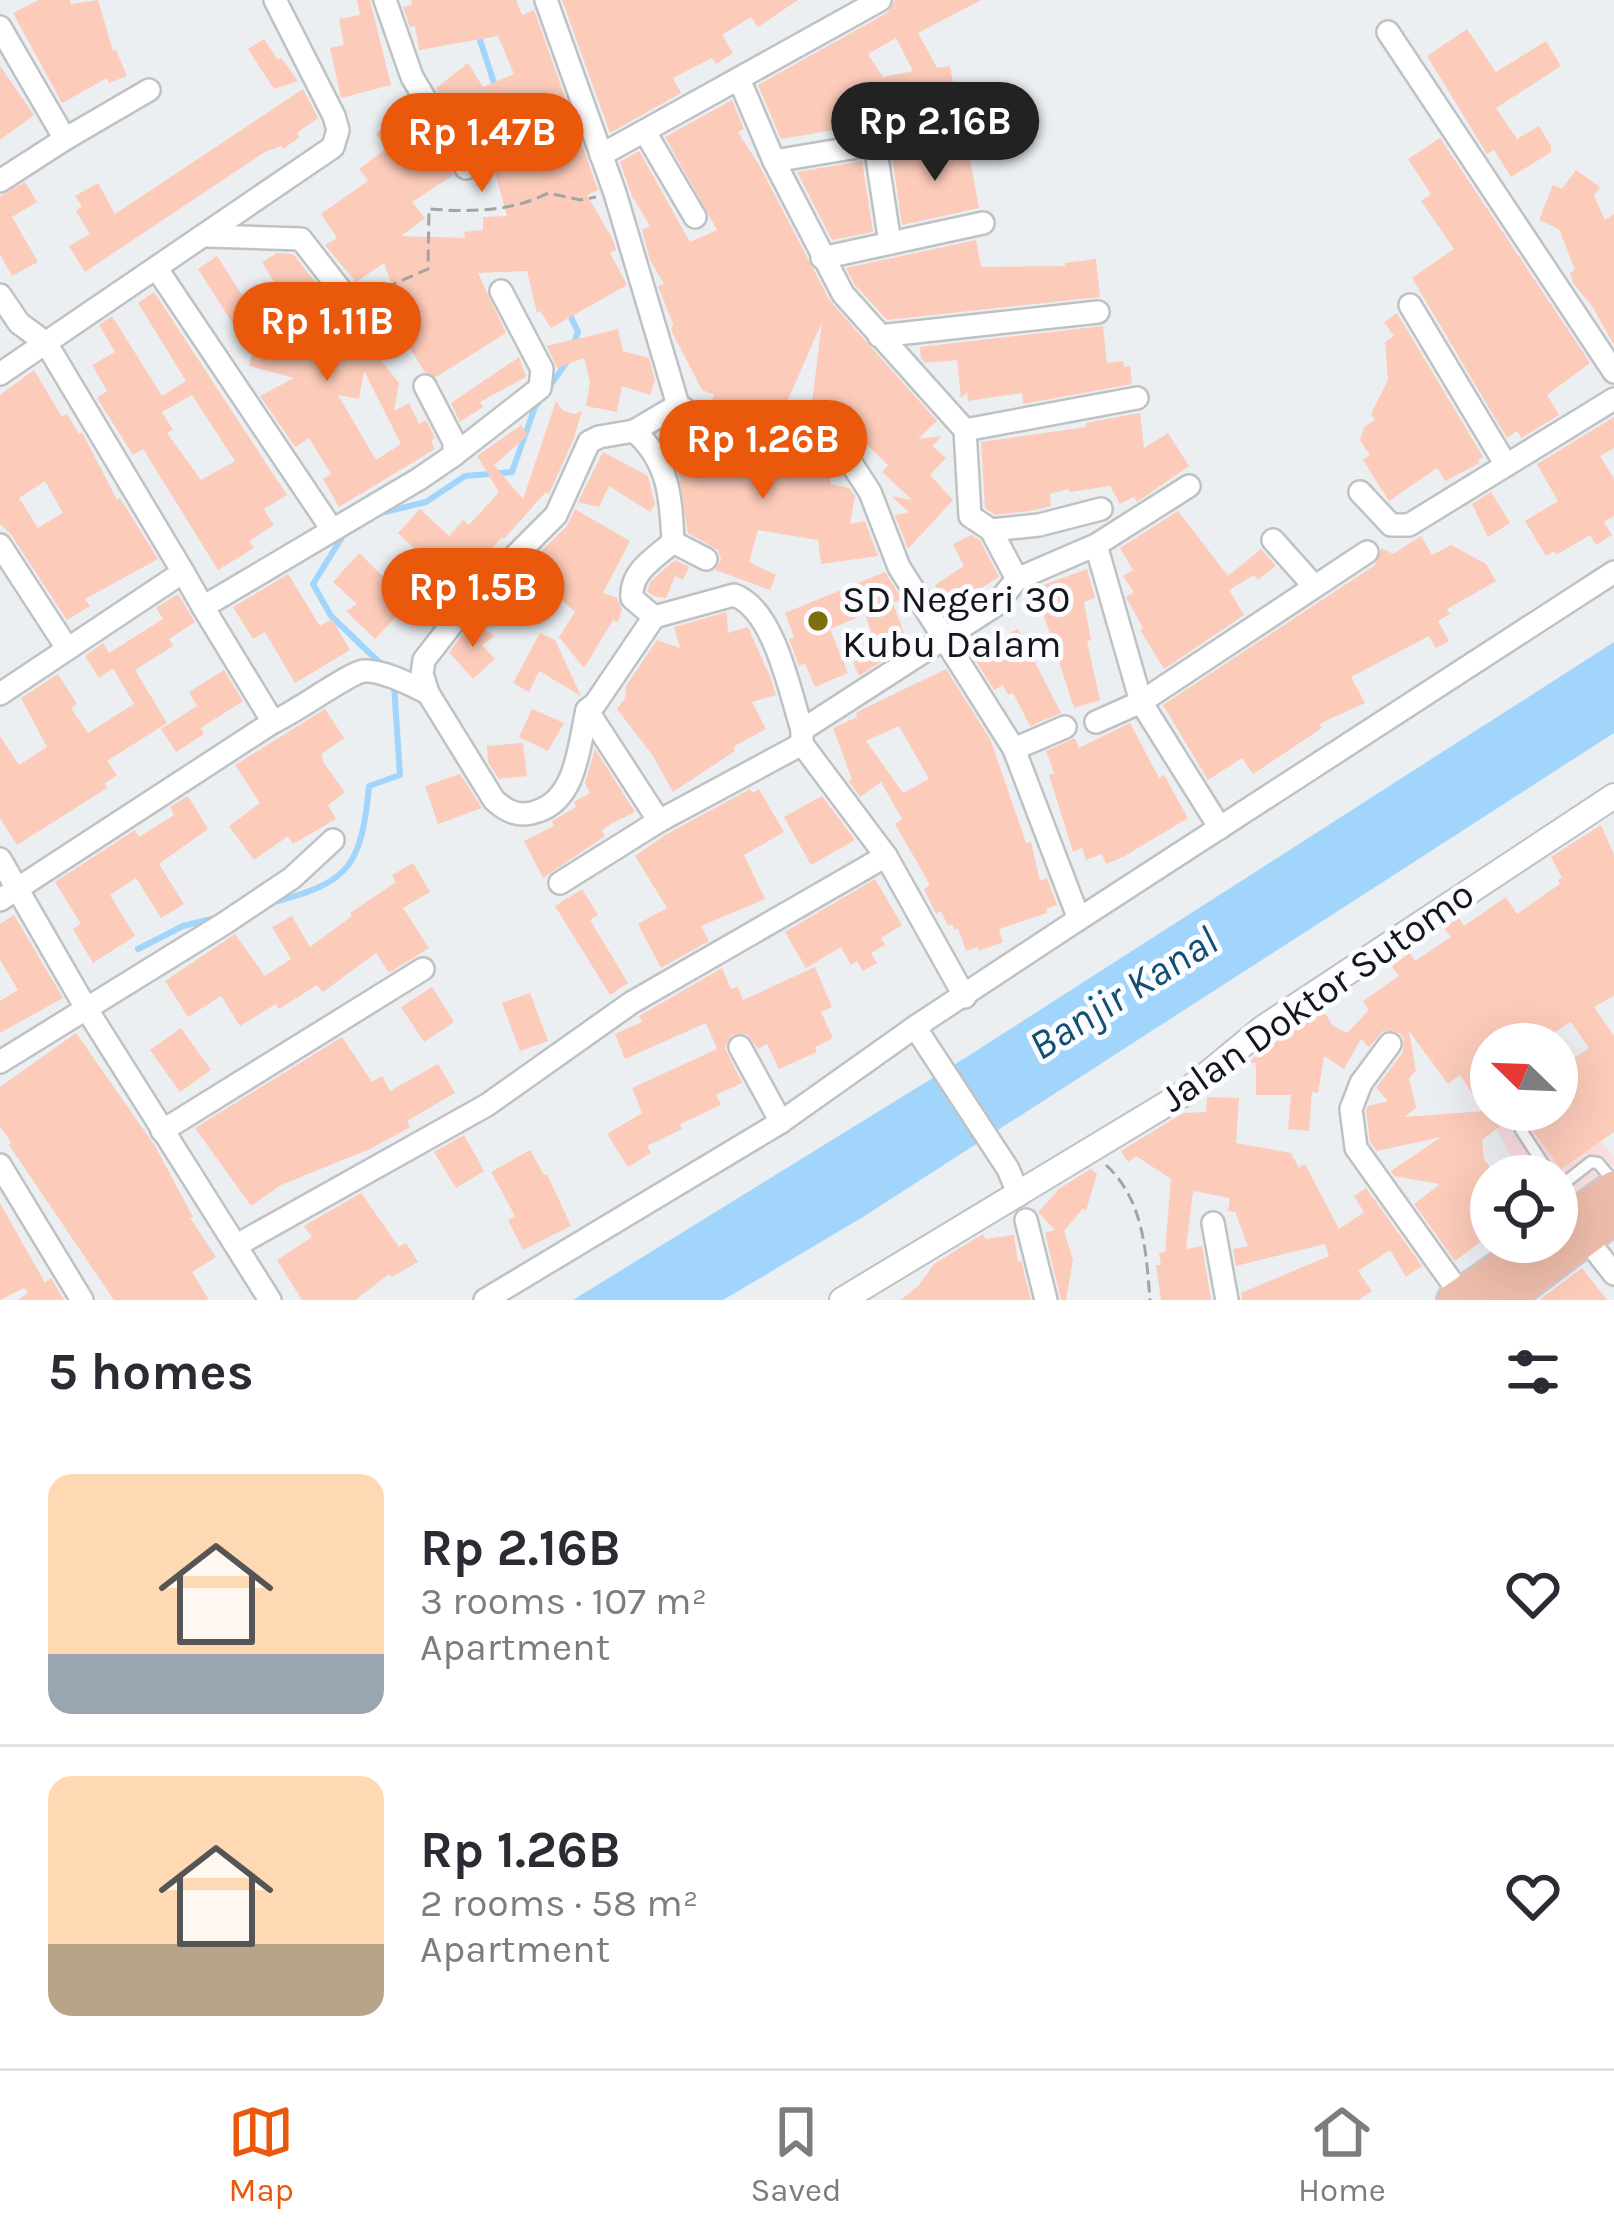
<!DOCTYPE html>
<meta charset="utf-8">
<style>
:root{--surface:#fff;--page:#f2f2f3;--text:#2b2b33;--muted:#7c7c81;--line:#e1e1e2;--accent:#ea580c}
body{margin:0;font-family:Karla,sans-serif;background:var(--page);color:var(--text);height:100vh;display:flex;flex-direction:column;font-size:45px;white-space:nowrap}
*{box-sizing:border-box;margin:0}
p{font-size:39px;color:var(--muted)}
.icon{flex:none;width:66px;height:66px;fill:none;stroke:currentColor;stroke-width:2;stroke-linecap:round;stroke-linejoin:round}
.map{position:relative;height:1300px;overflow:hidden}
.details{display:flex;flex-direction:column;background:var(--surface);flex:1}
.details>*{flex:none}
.needle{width:78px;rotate:293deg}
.controls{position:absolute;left:1470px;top:1023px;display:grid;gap:24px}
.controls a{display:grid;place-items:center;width:108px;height:108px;border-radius:50%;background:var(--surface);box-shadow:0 12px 48px #0002;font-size:60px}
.price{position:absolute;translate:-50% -102px;padding:0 27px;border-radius:42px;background:var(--accent);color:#fff;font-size:39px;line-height:78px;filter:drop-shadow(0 3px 6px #0008)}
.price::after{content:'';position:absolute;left:50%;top:72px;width:36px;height:27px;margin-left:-18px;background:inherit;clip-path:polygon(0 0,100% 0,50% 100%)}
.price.current{background:#222;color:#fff}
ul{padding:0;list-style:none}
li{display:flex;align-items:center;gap:36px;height:300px;padding:0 48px}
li+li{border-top:3px solid var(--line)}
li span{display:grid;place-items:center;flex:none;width:336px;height:240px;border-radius:24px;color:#555}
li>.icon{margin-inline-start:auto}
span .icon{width:144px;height:144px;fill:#fffc;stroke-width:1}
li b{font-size:51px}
h2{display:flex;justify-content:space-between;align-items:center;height:144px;padding:0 48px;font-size:51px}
.dock{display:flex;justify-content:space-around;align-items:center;height:168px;border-top:3px solid var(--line);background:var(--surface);font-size:33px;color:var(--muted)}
.dock a{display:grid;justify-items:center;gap:6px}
.dock .current{color:var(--accent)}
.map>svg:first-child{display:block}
</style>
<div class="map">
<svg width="1614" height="1300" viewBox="0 0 1614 1300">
<rect width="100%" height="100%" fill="#eceff2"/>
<!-- medical -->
<polygon fill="#f9dede" points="1509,992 1545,1041 1540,1044 1491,1044 1491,1110 1557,1110 1557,1082 1614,1158 1614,1165 1557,1209 1557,1176 1520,1176 1497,1129 1462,1080 1480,1066"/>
<!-- water -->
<polygon fill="#a1d5fb" points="1614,642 1614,733 863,1217 723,1300 573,1300 965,1058"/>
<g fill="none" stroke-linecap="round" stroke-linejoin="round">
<!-- stream -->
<g stroke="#a1d5fb" stroke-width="6">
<polyline points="478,34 496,89"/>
<polyline points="570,315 578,332 573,346"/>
<polyline points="381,513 426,502 465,476 512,472 535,407 569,359"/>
<polyline points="344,534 313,584 331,616 382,665"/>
<path d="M267,904C348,883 361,870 369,786L400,775L394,685"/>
<polyline points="138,949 183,926 219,917"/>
</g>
</g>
<!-- building -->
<g fill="#fccbba" fill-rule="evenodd">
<polygon points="39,0 70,0 71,4 98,0 113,51 116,50 127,76 109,83 107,78 62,103 13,13"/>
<polygon points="357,0 370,0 391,85 341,98 330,48 344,45 339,19 360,15"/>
<polygon points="411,0 516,0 522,15 534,10 598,190 587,195 613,240 616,250 610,253 627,285 551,328 540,311 537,313 527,271 478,273 506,333 436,377 424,371 402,336 411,338 384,263 356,282 325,245 337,238 321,214 368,181 359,169 387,148 376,134 406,111 424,133 427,131 453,175 412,202 425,218 401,236 465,238 464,232 483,230 483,217 507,216 489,151 477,157 436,88 468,63 483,87 514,74 498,36 419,50 415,26 410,27 403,7 412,5"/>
<polygon points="562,0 798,0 758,27 751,17 722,35 733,53 716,64 712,58 673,78 681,93 610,133"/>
<path d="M895,0H981L918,33L937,68L950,66L958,109L781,139L758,85L887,13ZM896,38L913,71L883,77L868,54Z"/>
<polygon points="1467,29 1496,72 1546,41 1561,66 1496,108 1517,139 1539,126 1551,146 1551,152 1511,177 1494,150 1487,154 1427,56"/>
<polygon points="264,39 278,60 281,58 298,81 274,89 248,49"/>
<polygon points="0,66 34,115 0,140"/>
<polygon points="303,89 318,118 297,133 300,137 283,149 281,146 265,152 85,272 69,246 90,234 76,211 82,207 75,196 98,183 115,214"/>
<polygon points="732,100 744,129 738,132 759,165 830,301 937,421 918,439 942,436 932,446 946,458 930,475 953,500 908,549 895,515 909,512 891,496 912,500 882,472 888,465 860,438 809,426 822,322 779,420 727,408 712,399 715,395 702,390 671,330 673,324 658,286 664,284 650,260 642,230 650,226 632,196 620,162 639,151 690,242 717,230 665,137"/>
<polygon points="1440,138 1590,363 1547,395 1559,415 1521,438 1517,431 1507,438 1412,278 1454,249 1421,201 1431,194 1408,159"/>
<polygon points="967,144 979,208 902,225 892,156"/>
<polygon points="862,161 873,232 832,240 797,172"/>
<polygon points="1576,170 1600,187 1594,196 1605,220 1614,214 1614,345 1592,306 1573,283 1570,273 1575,270 1559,229 1539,220 1553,185 1562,189"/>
<polygon points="25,182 37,202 12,217 38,262 12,276 0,254 0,196"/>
<polygon points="976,240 981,267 1065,266 1065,263 1096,259 1100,297 887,320 855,285 846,268"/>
<path d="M277,253L293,254L332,303L319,314L356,329L399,383L394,411L409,403L419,424L426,420L435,438L431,441L435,449L339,507L323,479L331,474L309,438L295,447L260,396L294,378L249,366L252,354L198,269L217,256L275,346L303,354L309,330L284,299L262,262ZM364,371L401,444L376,460L338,395L359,399Z"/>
<path d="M154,292L287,495L264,509L274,525L249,541L254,548L218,570L143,449L133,455L97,398L107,391L92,365L115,352L99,325L112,316L162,396L186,381L138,303ZM192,395L235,461L201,480L167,433L173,430L162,412Z"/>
<polygon points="1397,313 1483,457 1478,460 1480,463 1445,481 1437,468 1389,501 1363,460 1370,455 1360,440 1364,427 1375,420 1371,414 1388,380 1385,342 1394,336 1384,322"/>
<polygon points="1103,326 1107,363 1123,361 1124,367 1130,366 1132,384 1023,404 1022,393 968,401 967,392 961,398 957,360 925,363 921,358 920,347"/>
<polygon points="618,329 623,351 649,358 655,380 650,395 622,386 617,412 586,406 590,382 584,358 557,368 547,346"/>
<polygon points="519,357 526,377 480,402 483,407 460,422 451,403"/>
<path d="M34,370L62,417L67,414L79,434L82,432L117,500L120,498L158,559L85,599L90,606L67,620L10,533L0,524V395ZM45,481L63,513L38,528L19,498Z"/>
<polygon points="556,401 562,410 574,414 582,411 574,438 549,494 545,493 504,539 502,537 461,583 444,569 421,591 440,602 426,623 404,608 375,639 346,611 357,604 333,582 359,553 392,585 421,555 398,533 420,509 449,536 463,520 469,525 499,492 477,456 521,425 528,435 494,465 523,499"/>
<polygon points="1140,413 1144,448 1168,433 1189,466 1137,502 1134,497 1120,504 1110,486 1070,492 1068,489 1050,494 1051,506 1036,510 995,515 985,508 981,442 1086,427 1086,423"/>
<polygon points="1614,417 1614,448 1600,456 1614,479 1614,516 1604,522 1612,535 1596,545 1590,535 1556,555 1554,551 1546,556 1525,521 1558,501 1537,464"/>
<polygon points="678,423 692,431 833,462 830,484 849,488 855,496 850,524 865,521 878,556 821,564 818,540 758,530 749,562 776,575 770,590 715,570 721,559 718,550 688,533 677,466 683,444 662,439 664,431"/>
<polygon points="603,452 648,476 655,504 650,512 609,486 599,507 578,502"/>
<polygon points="1491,492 1510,523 1488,537 1472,504"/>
<polygon points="575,509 630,541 603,593 617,598 622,610 618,622 613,620 584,668 559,637 575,612 557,596 522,622 519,618 509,625 490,608 504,598 500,592 567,526"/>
<polygon points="1178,511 1228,576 1261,549 1276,566 1258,580 1254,575 1229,590 1244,615 1164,669 1140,630 1143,628 1128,601 1126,597 1134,592 1123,576 1133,570 1120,548"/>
<polygon points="971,535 980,540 999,577 949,608 935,585 964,566 953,544"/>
<polygon points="1421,536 1432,555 1451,545 1486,564 1496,581 1447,609 1450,614 1438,621 1449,641 1436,648 1429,636 1351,677 1365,703 1319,724 1322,728 1253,774 1242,758 1208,780 1163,705 1375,565 1381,548 1393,554"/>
<polygon points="675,560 689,567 683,580 675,576 666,598 653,596 647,591 651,581"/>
<polygon points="1087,569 1095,598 1084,602 1091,640 1087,641 1100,700 1074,708 1035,588"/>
<polygon points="885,572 902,599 893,603 908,644 859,676 853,662 878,652 865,614 830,629 848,673 815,687 805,663 799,666 789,639 794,637 785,613"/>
<polygon points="288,574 320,626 332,619 350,650 295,683 265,632 253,639 233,607"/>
<polygon points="178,594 195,622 169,639 173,646 135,670 167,723 107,761 117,775 105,783 107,788 17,845 0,818 0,736 19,765 47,747 21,698 58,674 77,704 71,708 88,733 134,704 113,668 99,678 85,656 103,643 109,653 163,619 156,608"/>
<polygon points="727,612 728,633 748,627 771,679 776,695 752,702 766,729 733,747 735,751 673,792 653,756 617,709 625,698 626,686 657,640 680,648 674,627"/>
<polygon points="472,622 495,636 482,645 495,659 473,679 449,652"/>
<polygon points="1018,629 1061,713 1030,726 1013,693 1008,695 1003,685 994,690 974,658 984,653 981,647"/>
<polygon points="540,633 555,640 581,696 539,671 529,692 513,683"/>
<path d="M946,669L991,741L1026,843L1031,842L1040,881L1047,878L1057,905L1046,909L1047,913L999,929L1003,942L979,951L978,947L966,951L958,928L955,930L952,924L948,926L941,911L936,914L924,889L930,885L895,824L902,819L881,782L860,797L849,781L852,779L833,728L857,717L856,713L863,709ZM899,726L929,779L903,793L866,741Z"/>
<polygon points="224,670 243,701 201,728 204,734 176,752 161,729 197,706 189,692"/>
<polygon points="325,709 344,738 322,754 323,762 345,792 328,805 336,819 293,844 288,836 254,860 229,826 260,803 235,765"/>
<polygon points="532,709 564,723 548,751 519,737"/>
<polygon points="1130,723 1159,778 1164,775 1188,818 1123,857 1106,864 1102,854 1086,860 1082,848 1073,852 1049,775 1054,773 1046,751 1075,738 1079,748"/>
<polygon points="523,743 527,776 499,779 488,762 487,746"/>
<polygon points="595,749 635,812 611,824 602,830 605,836 543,878 524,841 554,826 552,821 576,807 574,802 590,793 585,783"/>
<polygon points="460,774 482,808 438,824 425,786"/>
<polygon points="750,789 753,793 759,789 784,832 744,855 765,899 701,926 709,941 661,968 638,924 667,908 635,856 667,834"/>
<polygon points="188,796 208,829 159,864 184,904 161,918 136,878 110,895 135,936 93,963 73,929 81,924 55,882 135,830 139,837 174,815 170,807"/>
<polygon points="822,796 855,840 811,865 784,817"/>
<path d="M1601,825L1614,854V996L1594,1007L1614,1036V1132L1561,1169L1519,1112L1482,1140L1484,1159L1491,1169V1216L1475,1227L1484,1239L1455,1261L1414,1204L1440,1184L1394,1176L1391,1171L1441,1137L1377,1151L1370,1142L1366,1111L1368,1106L1388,1101L1376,1088L1403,1052L1404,1039L1400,1033L1383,1031L1369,1047L1361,1039L1344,1069L1324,1056L1318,1093L1312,1092L1309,1131L1288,1129L1291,1095H1256V1063L1248,1062L1322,1008L1332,1025L1347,1033L1369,1010L1363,1001L1399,976L1392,966L1410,953L1415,961L1451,937L1444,928L1459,918L1464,926L1506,897L1517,914L1560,884L1558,880L1562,878L1551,857ZM1571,1022L1589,1048L1557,1070V1110H1491V1044H1535ZM1409,1031L1448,1084L1460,1075L1485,1111L1404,1117L1416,1108L1409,1078L1416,1071Z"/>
<polygon points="413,863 430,892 403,908 429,948 389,973 376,953 323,992 317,985 279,1009 276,1004 240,1026 221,996 188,1017 165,981 235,934 265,976 291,959 272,927 292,916 310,947 352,916 350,913 396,882 392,875"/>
<polygon points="875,879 902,925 881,938 885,945 871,953 877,963 863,971 857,961 851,965 841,947 806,968 785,932"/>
<polygon points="582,889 598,915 590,920 628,983 610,995 555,906"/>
<polygon points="14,915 63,998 0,1033 0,1001 18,990 0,960 0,924"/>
<polygon points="815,967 832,1007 821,1012 833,1038 815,1047 817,1052 779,1069 767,1044 758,1049 747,1034 732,1035 725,1048 742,1083 716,1095 721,1105 680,1124 682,1129 647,1146 651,1153 628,1167 607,1134 642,1113 632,1088 717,1049 706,1023 625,1059 615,1034 642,1022 639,1016 722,968 731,989 738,987 743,1000"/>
<polygon points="432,987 454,1022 424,1042 401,1007"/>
<polygon points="530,993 548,1041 520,1051 502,1003"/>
<polygon points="181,1028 211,1070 180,1092 150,1050"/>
<polygon points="76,1033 155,1146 193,1217 190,1218 216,1257 192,1272 209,1300 114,1300 9,1145 11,1142 0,1127 0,1087"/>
<polygon points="342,1037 372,1082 382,1076 390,1091 438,1064 455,1093 407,1121 410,1127 370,1149 281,1185 251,1206 195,1128"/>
<polygon points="1207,1097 1239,1098 1236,1143 1291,1153 1299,1168 1305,1164 1339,1229 1364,1212 1354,1196 1366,1188 1422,1266 1406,1277 1390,1250 1358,1271 1372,1291 1358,1300 1242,1300 1241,1293 1329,1256 1325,1244 1236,1266 1233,1249 1248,1246 1235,1212 1228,1211 1230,1198 1193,1191 1186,1249 1202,1246 1211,1300 1161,1300 1156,1265 1161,1265 1159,1253 1165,1252 1171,1179 1136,1156 1128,1162 1121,1151 1183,1113 1206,1112"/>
<polygon points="464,1135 484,1171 456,1188 434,1152"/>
<polygon points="530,1150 544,1175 547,1174 571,1226 523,1250 508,1220 515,1216 491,1172"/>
<polygon points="1091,1169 1097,1174 1086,1211 1083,1208 1064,1231 1073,1260 1066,1300 1061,1300 1045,1233 1055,1230 1038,1212 1060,1188"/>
<polygon points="361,1193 399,1247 406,1243 418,1262 392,1277 389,1274 355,1300 302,1300 277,1260 312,1237 304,1226"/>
<polygon points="0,1203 45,1283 51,1278 64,1300 18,1300 28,1293 24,1288 0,1300"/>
<polygon points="983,1234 986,1239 1014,1235 1018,1263 1021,1260 1031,1300 901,1300 919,1285 934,1264"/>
<polygon points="1582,1268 1607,1300 1539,1300"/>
</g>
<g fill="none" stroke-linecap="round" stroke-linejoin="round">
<defs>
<g id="service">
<polyline points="1521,1130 1551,1176"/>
<polyline points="1558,1188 1591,1162 1598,1163 1614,1182"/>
</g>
<g id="minor">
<polyline points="385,0 412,77 466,168"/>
<polyline points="546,0 615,193 678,405 695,416 842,449 870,492 899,567 1014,749 1079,919 1614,572"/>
<polyline points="0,27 65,139 0,181"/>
<polyline points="1388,32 1614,372"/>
<polyline points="739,79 774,161 843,294 965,430 970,516 991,530 1017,579"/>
<polyline points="645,132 695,217"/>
<polyline points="65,139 149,90"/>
<polyline points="875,145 890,243"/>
<polyline points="601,155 880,0"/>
<polyline points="774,161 971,128"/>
<polyline points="208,236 301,239 360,315"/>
<polyline points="822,258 983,223"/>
<polyline points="157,269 331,528"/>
<polyline points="0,295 19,323 46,343 183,572"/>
<polyline points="1410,305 1506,465"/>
<polyline points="879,336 1098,312"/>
<polyline points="0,374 333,147 338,130 334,116 275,0"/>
<path d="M678,405L634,431L599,437L589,442L556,515L469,602L424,660L422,674L428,693L494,800C507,812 520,818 538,811C577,798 579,744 587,710L595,704L654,617L734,595C774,609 790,692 802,730"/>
<polyline points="965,430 1137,398"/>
<path d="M634,431C669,461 671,498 673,542C654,559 630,571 632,598L654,617"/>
<polyline points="454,455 540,388 542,369 501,291"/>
<polyline points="1189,486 1096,545 1141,702 1220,828"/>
<polyline points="1360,492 1391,525 1409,525 1614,399"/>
<polyline points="991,530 1039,525 1101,509"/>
<polyline points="1273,540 1314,586"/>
<polyline points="673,542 706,559"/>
<polyline points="0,545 67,648"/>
<polyline points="0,694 183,572 203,607"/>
<path d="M273,722C295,713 350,672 364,671C383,670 411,685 428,693"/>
<polyline points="1096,722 1141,702 1367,552"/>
<polyline points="1014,749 1065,727"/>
<polyline points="659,821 802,744"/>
<polyline points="0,859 86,1008 270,1300"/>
<polyline points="560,883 659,821 587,710"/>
<polyline points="0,900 273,722 203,607 419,479 454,455 454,442 425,386"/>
<polyline points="965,997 886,856 802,744 802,730 996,605 1017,579 1096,545"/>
<polyline points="915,1027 1008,1169 1019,1195"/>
<polyline points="1390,1044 1361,1083 1351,1109 1356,1148 1461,1295"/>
<polyline points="740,1047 781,1122"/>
<polyline points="0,1062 225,923 292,878 333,840"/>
<polyline points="162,1131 423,969"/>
<polyline points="0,1165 82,1300"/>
<polyline points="1026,1220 1046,1300"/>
<polyline points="1213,1223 1227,1300"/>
<polyline points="1585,1237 1614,1274"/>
<polyline points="237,1245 487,1105 631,1003 886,856"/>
<polyline points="485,1300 781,1122 915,1027 1079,919"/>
</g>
<polyline id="tertiary" points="842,1300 1183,1094 1263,1028 1614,796"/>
<g id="primary">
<polyline points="1557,1229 1614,1188"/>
<polyline points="1454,1300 1538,1242"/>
<polyline points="1504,1300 1614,1217"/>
</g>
</defs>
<!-- service casing -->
<use href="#service" stroke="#bfc2c4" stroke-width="15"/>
<!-- minor casing -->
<use href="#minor" stroke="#bfc2c4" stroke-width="26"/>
<!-- tertiary casing -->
<use href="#tertiary" stroke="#bfc2c4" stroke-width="28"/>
<!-- primary casing -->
<use href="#primary" stroke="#ccc" stroke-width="38"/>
<!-- path -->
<g stroke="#a2a4a7" stroke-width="3" stroke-dasharray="12 6" stroke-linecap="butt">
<path d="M369,295L428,269L429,209C470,212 511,212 548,193L581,200L596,197"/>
<path d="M1106,1165C1144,1200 1146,1252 1150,1300"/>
</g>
<!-- service -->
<use href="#service" stroke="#fff" stroke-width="10"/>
<!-- minor -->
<use href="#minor" stroke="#fff" stroke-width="21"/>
<!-- tertiary -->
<use href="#tertiary" stroke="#fff" stroke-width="24"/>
<!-- primary -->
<use href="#primary" stroke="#eebcab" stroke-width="33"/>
</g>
<!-- markers -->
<circle fill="#7e6f0e" stroke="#fafcff" stroke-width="4.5" cx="818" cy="621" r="12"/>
<g text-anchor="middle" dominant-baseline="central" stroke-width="10" stroke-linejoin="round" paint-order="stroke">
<!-- poi labels -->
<g font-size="39" fill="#151617" stroke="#fafcff" text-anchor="start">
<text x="842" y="599">SD Negeri 30<tspan x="842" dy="45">Kubu Dalam</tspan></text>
</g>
<!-- street labels -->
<g font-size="39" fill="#151617" stroke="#fafcff">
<text transform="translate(1317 996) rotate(-35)">Jalan Doktor Sutomo</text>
</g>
<!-- water labels -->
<g font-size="42" font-style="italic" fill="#134f73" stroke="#fafcff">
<text transform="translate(1123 993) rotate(-32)">Banjir Kanal</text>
</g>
</g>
</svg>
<div class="controls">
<a><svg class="needle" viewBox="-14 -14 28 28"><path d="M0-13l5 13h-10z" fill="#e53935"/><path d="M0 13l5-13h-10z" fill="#7c7c81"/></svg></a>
<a><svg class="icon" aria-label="locate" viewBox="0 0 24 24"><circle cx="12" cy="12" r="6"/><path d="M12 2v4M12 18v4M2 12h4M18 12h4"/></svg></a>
</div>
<b class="price current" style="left:935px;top:184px">Rp 2.16B</b>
<b class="price" style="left:482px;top:195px">Rp 1.47B</b>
<b class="price" style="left:327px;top:384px">Rp 1.11B</b>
<b class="price" style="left:763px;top:502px">Rp 1.26B</b>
<b class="price" style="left:473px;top:650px">Rp 1.5B</b>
</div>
<section class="details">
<h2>5 homes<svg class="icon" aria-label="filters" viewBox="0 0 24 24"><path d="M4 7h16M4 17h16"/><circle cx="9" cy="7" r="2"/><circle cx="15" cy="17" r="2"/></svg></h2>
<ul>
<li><span style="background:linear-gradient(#ffd9b3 75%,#9aa5b1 0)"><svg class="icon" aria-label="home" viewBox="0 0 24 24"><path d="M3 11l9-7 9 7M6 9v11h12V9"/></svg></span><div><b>Rp 2.16B</b><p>3 rooms · 107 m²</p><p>Apartment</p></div><svg class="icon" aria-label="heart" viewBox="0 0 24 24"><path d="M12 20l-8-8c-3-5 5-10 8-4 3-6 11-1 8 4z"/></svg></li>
<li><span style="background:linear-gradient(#ffd9b3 70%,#b9a48a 0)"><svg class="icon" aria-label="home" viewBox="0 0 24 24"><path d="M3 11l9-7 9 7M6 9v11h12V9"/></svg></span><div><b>Rp 1.26B</b><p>2 rooms · 58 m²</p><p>Apartment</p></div><svg class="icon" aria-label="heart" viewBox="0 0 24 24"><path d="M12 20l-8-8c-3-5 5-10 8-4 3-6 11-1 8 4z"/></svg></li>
</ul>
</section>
<nav class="dock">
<a class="current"><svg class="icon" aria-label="map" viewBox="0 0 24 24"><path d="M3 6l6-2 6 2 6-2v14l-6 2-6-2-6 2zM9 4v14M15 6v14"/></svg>Map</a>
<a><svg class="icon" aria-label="saved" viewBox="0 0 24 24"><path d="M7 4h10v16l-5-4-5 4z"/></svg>Saved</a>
<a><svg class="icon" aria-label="home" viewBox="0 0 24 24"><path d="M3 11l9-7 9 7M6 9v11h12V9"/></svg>Home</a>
</nav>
